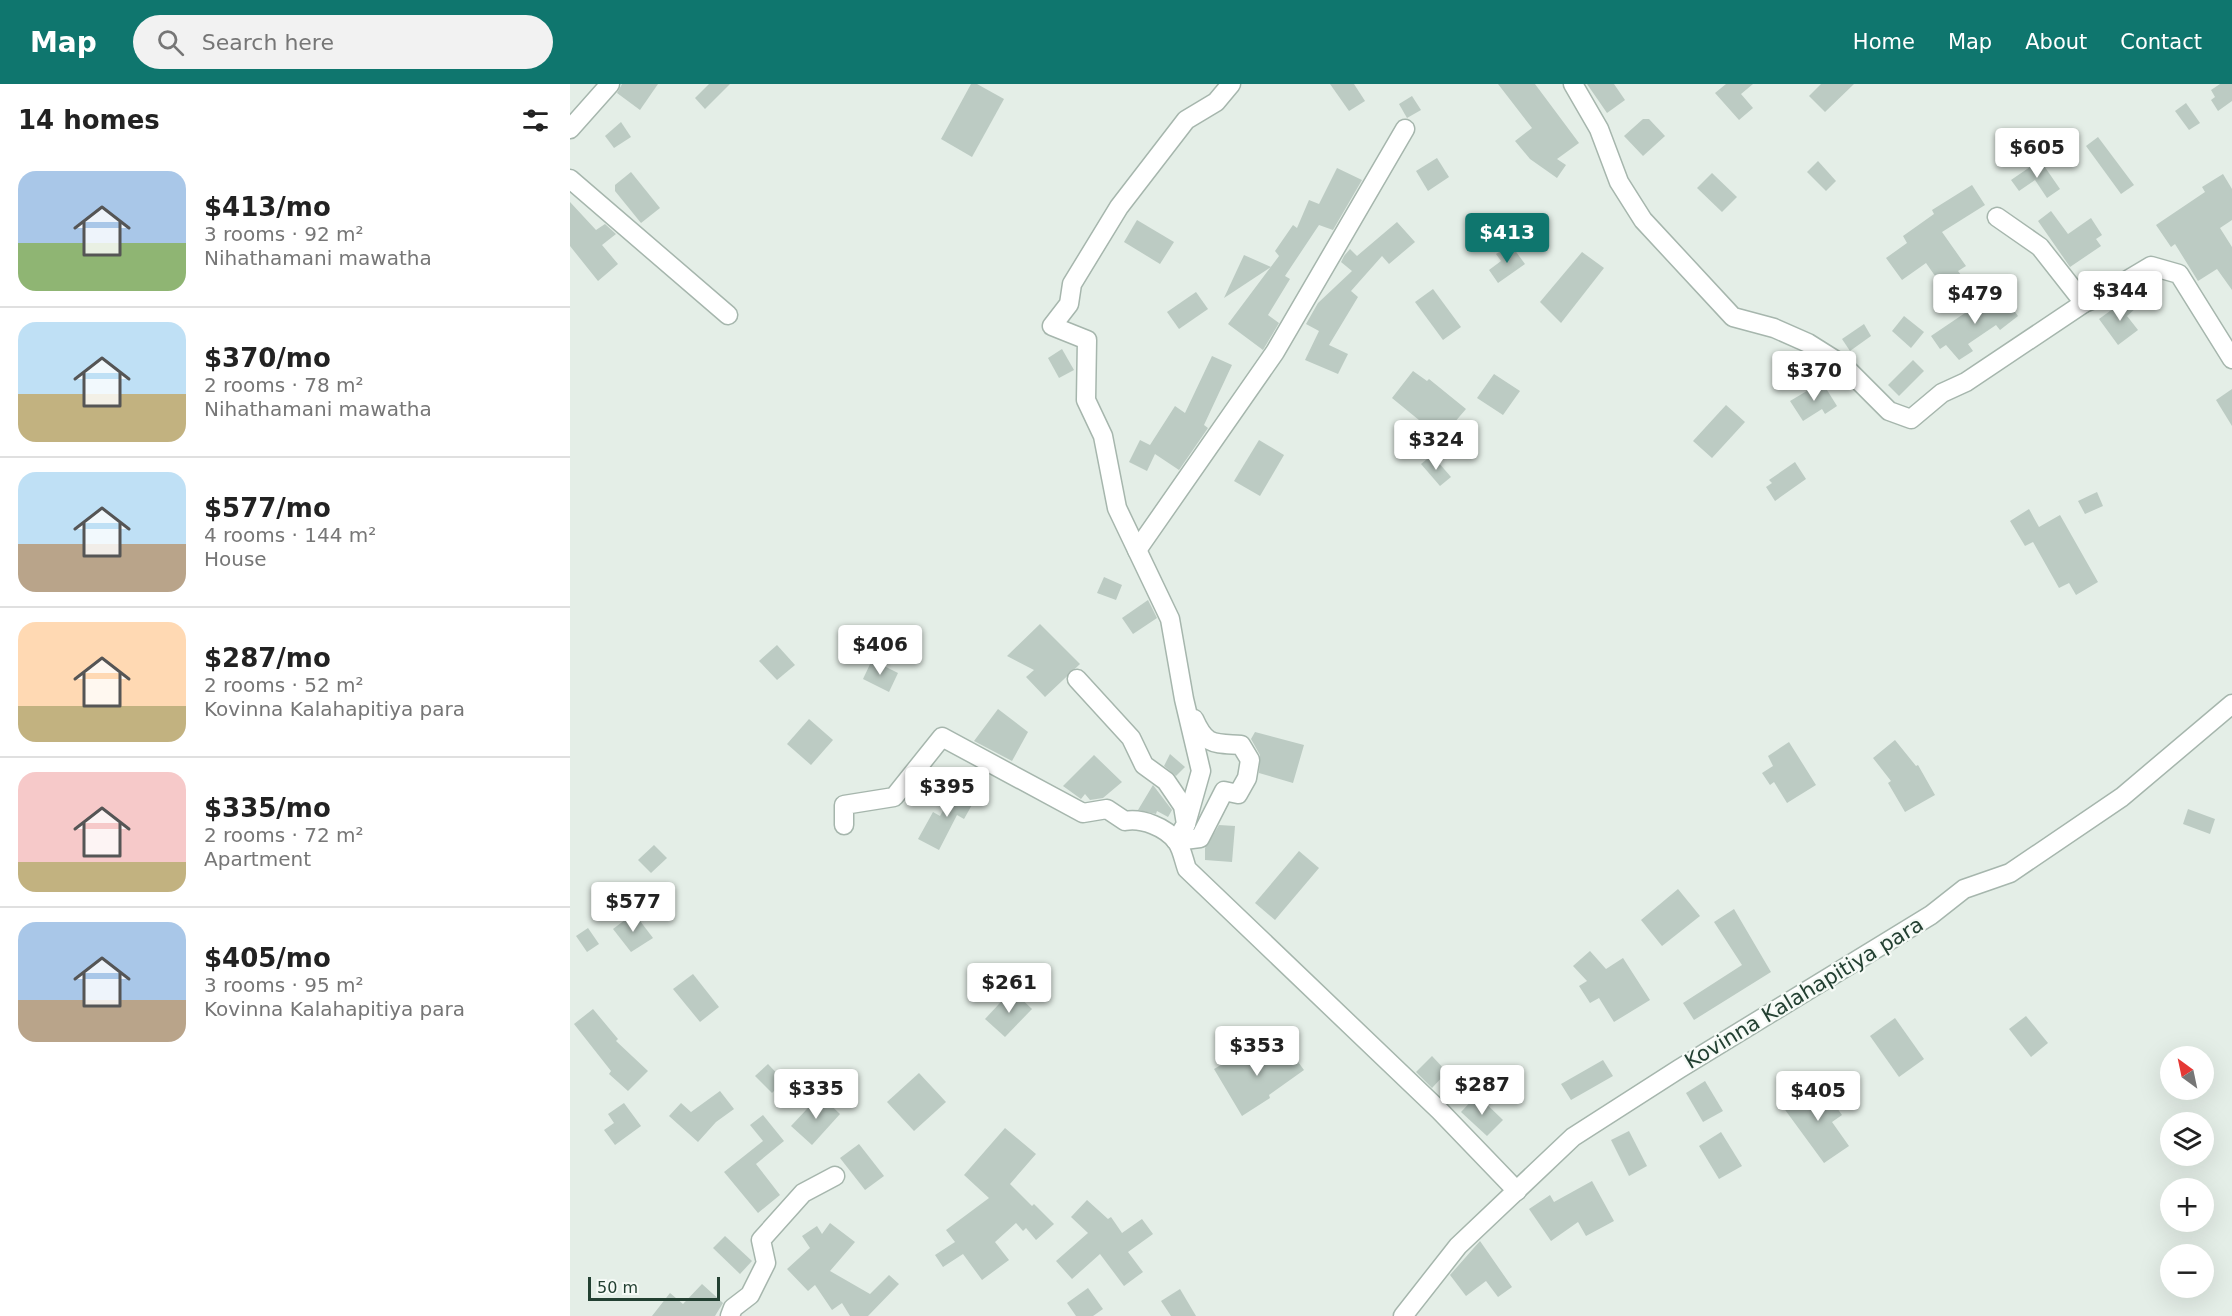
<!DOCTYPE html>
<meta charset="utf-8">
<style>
:root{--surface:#fff;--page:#f2f2f2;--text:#222;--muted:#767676;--line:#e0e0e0;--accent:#0f766e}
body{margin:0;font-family:"DejaVu Sans",sans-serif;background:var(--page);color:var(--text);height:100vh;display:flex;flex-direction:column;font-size:22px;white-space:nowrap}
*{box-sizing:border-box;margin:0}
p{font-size:20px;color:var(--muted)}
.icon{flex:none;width:33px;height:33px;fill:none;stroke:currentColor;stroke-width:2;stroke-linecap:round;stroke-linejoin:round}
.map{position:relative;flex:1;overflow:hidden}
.details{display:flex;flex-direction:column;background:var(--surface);width:570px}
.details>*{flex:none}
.needle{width:39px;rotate:327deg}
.controls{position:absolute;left:1590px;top:962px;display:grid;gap:12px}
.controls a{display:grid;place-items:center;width:54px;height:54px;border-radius:50%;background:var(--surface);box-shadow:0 6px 24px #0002;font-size:30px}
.scale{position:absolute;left:18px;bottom:15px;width:132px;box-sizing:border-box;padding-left:6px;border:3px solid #234032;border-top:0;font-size:16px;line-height:21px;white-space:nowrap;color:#234032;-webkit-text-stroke:4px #f5faf6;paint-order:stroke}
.price{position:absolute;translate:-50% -51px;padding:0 14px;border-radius:6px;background:#fff;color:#222;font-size:20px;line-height:39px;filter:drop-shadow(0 2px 3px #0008)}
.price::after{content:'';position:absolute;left:50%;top:36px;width:18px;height:14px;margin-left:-9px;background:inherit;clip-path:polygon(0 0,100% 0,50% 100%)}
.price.current{background:var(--accent);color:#fff}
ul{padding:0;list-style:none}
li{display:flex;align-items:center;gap:18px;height:150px;padding:0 18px}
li+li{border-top:2px solid var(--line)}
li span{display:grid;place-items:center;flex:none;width:168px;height:120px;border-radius:18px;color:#555}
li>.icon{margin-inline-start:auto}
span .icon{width:72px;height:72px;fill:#fffc;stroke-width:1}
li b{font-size:26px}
h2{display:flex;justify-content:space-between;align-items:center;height:72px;padding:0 18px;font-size:26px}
header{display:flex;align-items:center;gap:36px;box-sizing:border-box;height:84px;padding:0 30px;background:var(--accent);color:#fff}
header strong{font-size:28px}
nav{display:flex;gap:33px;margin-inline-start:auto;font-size:21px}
.search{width:420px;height:54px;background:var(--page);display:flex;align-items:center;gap:15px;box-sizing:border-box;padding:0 21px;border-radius:33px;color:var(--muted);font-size:22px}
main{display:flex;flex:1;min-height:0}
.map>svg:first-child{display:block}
</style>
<header>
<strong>Map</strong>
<div class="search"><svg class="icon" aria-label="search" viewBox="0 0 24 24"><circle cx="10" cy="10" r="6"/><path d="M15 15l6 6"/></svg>Search here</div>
<nav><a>Home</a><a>Map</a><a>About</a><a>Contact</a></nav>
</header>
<main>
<section class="details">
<h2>14 homes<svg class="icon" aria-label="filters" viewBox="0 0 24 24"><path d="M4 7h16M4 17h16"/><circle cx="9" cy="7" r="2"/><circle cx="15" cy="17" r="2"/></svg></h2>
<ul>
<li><span style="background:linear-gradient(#a9c7e8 60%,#8fb573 0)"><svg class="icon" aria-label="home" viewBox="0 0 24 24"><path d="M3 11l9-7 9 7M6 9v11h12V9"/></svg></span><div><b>$413/mo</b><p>3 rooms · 92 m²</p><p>Nihathamani mawatha</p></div></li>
<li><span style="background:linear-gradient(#bfe0f5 60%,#c2b280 0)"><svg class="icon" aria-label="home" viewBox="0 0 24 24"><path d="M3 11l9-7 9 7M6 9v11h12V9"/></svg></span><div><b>$370/mo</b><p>2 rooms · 78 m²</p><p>Nihathamani mawatha</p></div></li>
<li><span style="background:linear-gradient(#bfe0f5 60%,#b9a48a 0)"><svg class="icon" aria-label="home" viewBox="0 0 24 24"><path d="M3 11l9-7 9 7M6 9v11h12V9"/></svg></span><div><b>$577/mo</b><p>4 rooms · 144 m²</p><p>House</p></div></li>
<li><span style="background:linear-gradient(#ffd9b3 70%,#c2b280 0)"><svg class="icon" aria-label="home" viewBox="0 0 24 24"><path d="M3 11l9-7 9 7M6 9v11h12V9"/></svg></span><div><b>$287/mo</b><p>2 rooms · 52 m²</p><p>Kovinna Kalahapitiya para</p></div></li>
<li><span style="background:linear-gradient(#f6c9c9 75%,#c2b280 0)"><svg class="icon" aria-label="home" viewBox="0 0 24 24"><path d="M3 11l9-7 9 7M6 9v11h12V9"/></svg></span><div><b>$335/mo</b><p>2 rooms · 72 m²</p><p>Apartment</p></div></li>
<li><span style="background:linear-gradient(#a9c7e8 65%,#b9a48a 0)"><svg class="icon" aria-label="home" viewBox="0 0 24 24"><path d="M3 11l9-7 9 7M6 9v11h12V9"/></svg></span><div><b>$405/mo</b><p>3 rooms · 95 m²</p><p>Kovinna Kalahapitiya para</p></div></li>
</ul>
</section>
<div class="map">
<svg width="1662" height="1232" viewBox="0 0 1662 1232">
<rect width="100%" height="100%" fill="#e4eee7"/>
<!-- building -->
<g fill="#bccbc3">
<polygon points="52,0 88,0 70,26 47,9"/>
<polygon points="139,0 160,0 135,25 125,14"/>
<polygon points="401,0 407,0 434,15 402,73 371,55"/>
<polygon points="760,0 784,0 795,17 779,27"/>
<polygon points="928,0 965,0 1009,59 987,75 996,81 987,94 960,75 945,57 962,44"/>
<polygon points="1017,0 1044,0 1055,16 1037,29"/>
<polygon points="1156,0 1183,0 1171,10 1183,24 1169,36 1145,9"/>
<polygon points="1251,0 1284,0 1255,28 1239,12"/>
<polygon points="1650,0 1662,0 1662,17 1648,27 1641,16 1645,13 1641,6"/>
<polygon points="842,12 851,26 837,34 829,20"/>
<polygon points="1616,19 1630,39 1619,46 1605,27"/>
<polygon points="1073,35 1079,35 1095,52 1073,72 1054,52"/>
<polygon points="51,38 61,53 44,64 35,52"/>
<polygon points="1528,53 1564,101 1551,110 1516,62"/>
<polygon points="867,74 879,93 858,107 846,87"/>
<polygon points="1470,76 1490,105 1477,114 1465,96 1449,107 1441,96"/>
<polygon points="1248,77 1266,97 1256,107 1237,88"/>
<polygon points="767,84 792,96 763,146 749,141 715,192 720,195 698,231 709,239 693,266 658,240 709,172 705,167 723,141 727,144 739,116 749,120"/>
<polygon points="61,88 90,124 71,139 45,107 45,101"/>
<polygon points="1142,89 1167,113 1152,128 1127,104"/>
<polygon points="1653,90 1662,105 1662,136 1650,144 1662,163 1662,206 1647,185 1628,197 1605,160 1601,163 1586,141 1635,108 1632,103"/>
<polygon points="1402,101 1415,121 1372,148 1396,182 1388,187 1391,191 1377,201 1373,197 1370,199 1356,179 1332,196 1316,174 1337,159 1333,152 1364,130 1362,126"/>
<polygon points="0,118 26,146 35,140 46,150 32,161 48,180 28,197 0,162"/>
<polygon points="1481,127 1498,150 1521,134 1532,151 1526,155 1531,162 1500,183 1468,137"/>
<polygon points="567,136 604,158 590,180 554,158"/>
<polygon points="944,137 956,156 943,164 931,146"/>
<polygon points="827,138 845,158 819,180 812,172 781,207 788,213 759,261 778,270 768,290 735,276 749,247 736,240 748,219 782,187 771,178 774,172 780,165 787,172"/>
<polygon points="941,161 955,180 928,199 919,186 931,177 926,170"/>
<polygon points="1012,168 1034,184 991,239 970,218"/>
<polygon points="674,171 701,183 654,214"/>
<polygon points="863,205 891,243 873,256 845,218"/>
<polygon points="1429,206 1448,232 1430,246 1426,241 1398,260 1403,267 1389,276 1376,261 1370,265 1361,252"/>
<polygon points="626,208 638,225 609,245 597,228"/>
<polygon points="1558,214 1566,224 1557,232 1568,246 1548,261 1529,235"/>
<polygon points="1334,232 1354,248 1341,264 1322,247"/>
<polygon points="1294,240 1301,252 1280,267 1272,255"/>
<polygon points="492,265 504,286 489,294 478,274"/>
<polygon points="642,272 662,281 634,341 638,344 609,386 585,370 577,387 559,378 570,356 580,361 605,322 615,329"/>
<polygon points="1343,276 1354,287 1329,312 1318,301"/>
<polygon points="843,287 857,297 859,295 896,325 871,354 822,314"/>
<polygon points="924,290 950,307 933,331 907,314"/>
<polygon points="1252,298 1267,322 1255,330 1252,325 1233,337 1220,317"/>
<polygon points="1662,305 1662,342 1646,316"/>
<polygon points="1156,321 1175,338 1142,374 1123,357"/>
<polygon points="689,356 714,371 690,412 664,397"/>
<polygon points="862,371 881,393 870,402 851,380"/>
<polygon points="1225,378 1236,395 1205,417 1196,403 1202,399 1199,396"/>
<polygon points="1527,408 1533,422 1515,430 1508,417"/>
<polygon points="1459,425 1469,443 1490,431 1528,498 1506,511 1499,499 1489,504 1463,458 1455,462 1440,437"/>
<polygon points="534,493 552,501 546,516 527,509"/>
<polygon points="578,516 587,534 563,550 552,534"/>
<polygon points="470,540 510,580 475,613 456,593 464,586 437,572"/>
<polygon points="207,561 225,581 207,596 189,577"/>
<polygon points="302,576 328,589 319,608 293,595"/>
<polygon points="428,625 458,648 442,677 404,657"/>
<polygon points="239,635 263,656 241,681 217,660"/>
<polygon points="685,648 734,661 723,699 689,689 690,671 681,655"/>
<polygon points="1325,656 1346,682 1348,681 1365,711 1335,728 1318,699 1321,697 1303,674"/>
<polygon points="1219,658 1246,701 1217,719 1204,698 1200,701 1192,689 1203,682 1198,672"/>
<polygon points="600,670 615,683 606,692 594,682"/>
<polygon points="524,671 552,698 533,714 520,716 515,710 511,715 493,702"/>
<polygon points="387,701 407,712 394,735 387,731 369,766 348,755 363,728 370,732"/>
<polygon points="583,701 602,726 598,733 587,727 586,730 568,726"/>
<polygon points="1618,725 1645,735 1640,750 1613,740"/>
<polygon points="649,741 665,742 662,778 635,776 635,764"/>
<polygon points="84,761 97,774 81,789 68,776"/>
<polygon points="729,767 749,784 705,836 685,819"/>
<polygon points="1108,805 1130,832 1092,862 1071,836"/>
<polygon points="1164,825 1201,888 1124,936 1113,919 1172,881 1144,838"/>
<polygon points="64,829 83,854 61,868 43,845"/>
<polygon points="18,844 29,860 17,868 6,852"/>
<polygon points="1020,867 1036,885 1053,874 1080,916 1044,938 1029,914 1020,919 1009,902 1017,897 1003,882"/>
<polygon points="123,890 149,923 130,938 103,905"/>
<polygon points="442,906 462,925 435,953 415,935"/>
<polygon points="23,925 48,955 46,957 78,987 58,1007 39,990 41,987 4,940"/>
<polygon points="1456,932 1478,959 1461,973 1439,945"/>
<polygon points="1325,934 1354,975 1329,993 1300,952"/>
<polygon points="714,959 734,986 699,1011 700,1014 672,1032 644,985 673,968 682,983"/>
<polygon points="862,972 877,988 862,1004 846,988"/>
<polygon points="1033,976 1043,992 1001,1016 991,1000"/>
<polygon points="198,980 214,997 202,1009 185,992"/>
<polygon points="349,989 376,1018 344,1047 317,1018"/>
<polygon points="1135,997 1153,1027 1133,1038 1116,1009"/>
<polygon points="1248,998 1272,1031 1262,1038 1279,1062 1254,1079 1213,1023"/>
<polygon points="150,1007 164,1025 146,1038 128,1058 99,1032 111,1019 121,1028"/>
<polygon points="250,1011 270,1030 242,1061 221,1042"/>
<polygon points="907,1011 933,1036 917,1052 891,1028"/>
<polygon points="54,1019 71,1042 45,1061 34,1046 44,1039 38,1030"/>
<polygon points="193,1031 214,1057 186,1080 210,1111 188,1129 154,1088 193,1057 180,1041"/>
<polygon points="435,1044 466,1070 440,1100 462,1122 464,1120 484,1140 466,1156 456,1144 453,1147 446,1139 425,1158 439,1176 412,1196 393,1170 373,1183 365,1171 385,1158 376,1146 419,1114 394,1091"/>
<polygon points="1059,1047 1077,1082 1059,1092 1041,1056"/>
<polygon points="1151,1048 1172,1082 1149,1095 1129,1062"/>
<polygon points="289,1060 314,1092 295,1106 270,1074"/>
<polygon points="1022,1097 1044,1137 1016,1152 1008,1138 981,1157 959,1125 980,1111 984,1118"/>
<polygon points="517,1116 538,1135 541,1133 552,1149 572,1135 583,1150 558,1168 573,1188 554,1202 530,1170 502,1195 486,1177 518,1149 501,1133"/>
<polygon points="260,1139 285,1158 260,1187 300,1210 319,1191 329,1200 298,1232 280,1232 272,1219 262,1226 245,1201 238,1207 217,1185 240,1164 232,1152 247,1142 252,1150"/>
<polygon points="155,1152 182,1177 170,1190 143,1164"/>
<polygon points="910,1157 942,1203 928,1213 916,1197 896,1212 880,1191"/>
<polygon points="132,1200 153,1219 145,1232 82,1232 100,1209 113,1220"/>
<polygon points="518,1204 533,1225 523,1232 506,1232 497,1219"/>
<polygon points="610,1205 626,1232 601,1232 591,1217"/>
</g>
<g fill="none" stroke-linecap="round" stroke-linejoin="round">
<defs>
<g id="minor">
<polyline points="1003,0 1029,45 1049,98 1073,136 1163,233 1204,244 1238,259 1273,281 1319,327 1341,335 1372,309 1396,298 1514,219 1529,213 1581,182 1609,190 1662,275"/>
<polyline points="0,45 40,0"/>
<polyline points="0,95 158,231"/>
<polyline points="1427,133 1470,163 1514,219"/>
<polyline points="567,466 705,268 835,45"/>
<path d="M507,595L561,654L574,681L596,697L613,722L616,740L606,757L630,754L654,707L668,710L677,694L680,676L671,661C643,659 636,662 624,635"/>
<polyline points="616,740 631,687 614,615 600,535 547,424 533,352 516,316 517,256 482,242 499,220 502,200 549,123 616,36 646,18 661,0"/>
<path d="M274,741V721L324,713L372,653L513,729L537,725L555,737C572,734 596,743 607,758C612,765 614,777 617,785L870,1027L947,1107"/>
<polyline points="160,1232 163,1224 180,1211 196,1179 191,1156 233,1109 265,1092"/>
<polyline points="833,1232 888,1162 1003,1053 1109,985 1361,831 1394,805 1440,789 1552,713 1662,620"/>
</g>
</defs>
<!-- minor casing -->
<use href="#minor" stroke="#a6b6ad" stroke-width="21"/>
<!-- minor -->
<use href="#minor" stroke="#fff" stroke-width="18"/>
</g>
<g text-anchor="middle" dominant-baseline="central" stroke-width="4.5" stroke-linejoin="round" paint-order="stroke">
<!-- street labels -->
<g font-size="21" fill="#234032" stroke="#f5faf6">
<text transform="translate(1234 909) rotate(-31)">Kovinna Kalahapitiya para</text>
</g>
</g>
</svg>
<div class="controls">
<a><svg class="needle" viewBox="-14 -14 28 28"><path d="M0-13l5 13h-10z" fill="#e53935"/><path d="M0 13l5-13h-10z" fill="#767676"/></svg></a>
<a><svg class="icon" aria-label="layers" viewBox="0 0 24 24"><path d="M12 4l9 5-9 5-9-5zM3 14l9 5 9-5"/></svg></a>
<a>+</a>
<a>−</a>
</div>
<div class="scale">50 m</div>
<b class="price" style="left:1467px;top:95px">$605</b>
<b class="price current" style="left:937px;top:180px">$413</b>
<b class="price" style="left:1550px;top:238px">$344</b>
<b class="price" style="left:1405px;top:241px">$479</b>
<b class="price" style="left:1244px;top:318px">$370</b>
<b class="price" style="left:866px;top:387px">$324</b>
<b class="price" style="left:310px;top:592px">$406</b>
<b class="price" style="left:377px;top:734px">$395</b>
<b class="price" style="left:63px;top:849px">$577</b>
<b class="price" style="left:439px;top:930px">$261</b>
<b class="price" style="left:687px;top:993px">$353</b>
<b class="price" style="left:912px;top:1032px">$287</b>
<b class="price" style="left:246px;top:1036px">$335</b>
<b class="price" style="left:1248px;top:1038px">$405</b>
</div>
</main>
